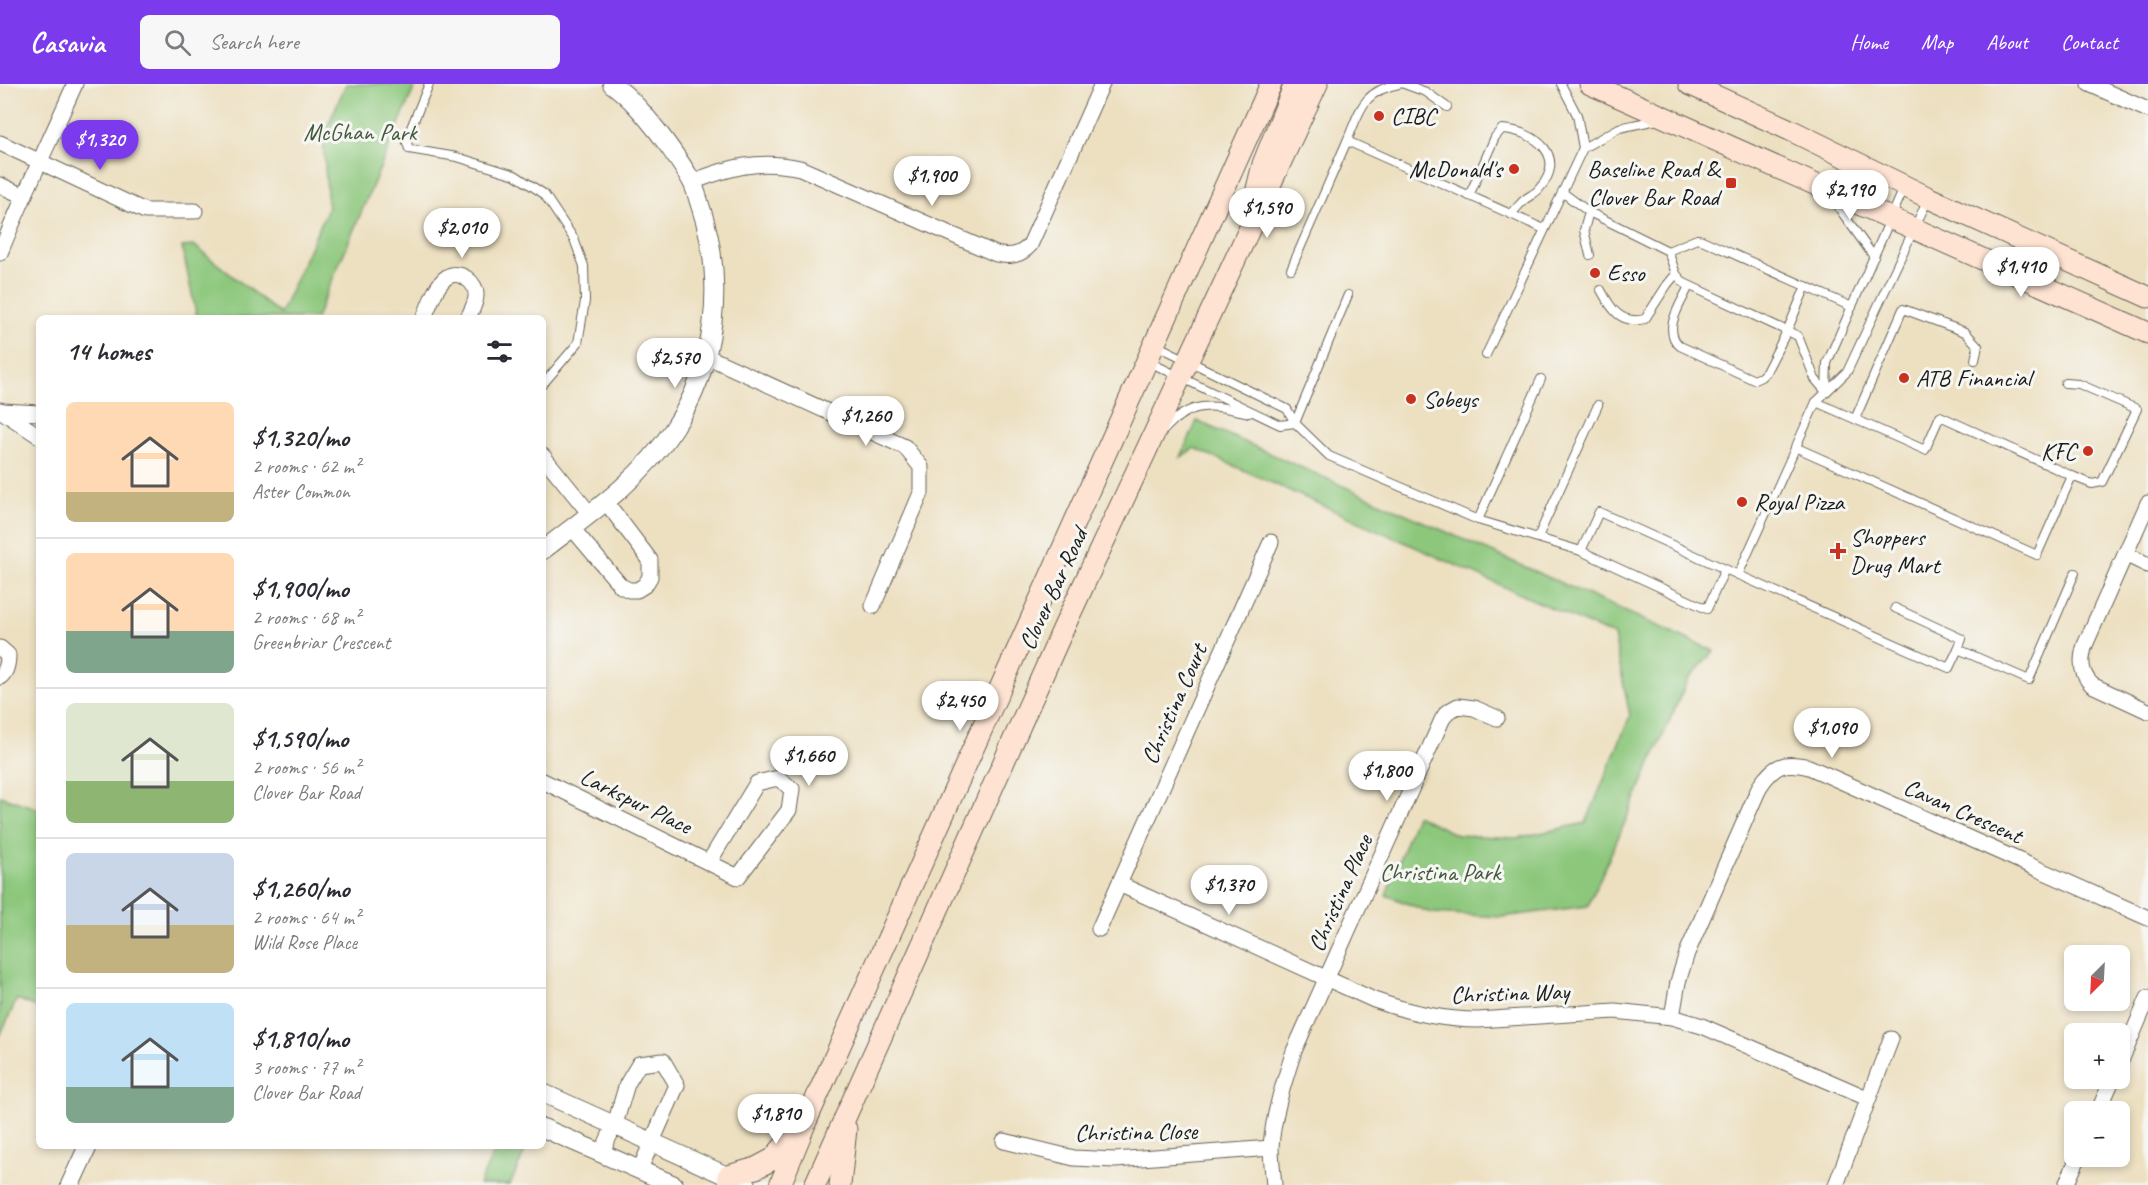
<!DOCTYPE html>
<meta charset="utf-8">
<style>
:root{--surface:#fff;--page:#f7f7f7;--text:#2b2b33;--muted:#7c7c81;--line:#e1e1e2;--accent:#7c3aed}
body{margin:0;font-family:Caveat,sans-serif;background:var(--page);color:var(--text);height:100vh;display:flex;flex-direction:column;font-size:22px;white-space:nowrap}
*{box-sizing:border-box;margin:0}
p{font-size:20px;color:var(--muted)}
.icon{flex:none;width:33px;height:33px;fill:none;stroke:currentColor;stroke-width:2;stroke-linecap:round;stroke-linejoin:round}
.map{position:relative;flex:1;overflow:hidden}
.side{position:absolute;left:36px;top:231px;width:510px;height:834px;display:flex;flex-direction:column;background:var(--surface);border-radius:9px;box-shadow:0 3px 9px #0003}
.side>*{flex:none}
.needle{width:39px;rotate:204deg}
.tools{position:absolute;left:2064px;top:861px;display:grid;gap:12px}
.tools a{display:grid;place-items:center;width:66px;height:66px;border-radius:9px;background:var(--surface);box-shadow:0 3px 9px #0003;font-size:30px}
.price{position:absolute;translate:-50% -51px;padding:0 14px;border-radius:21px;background:#fff;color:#222;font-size:20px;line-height:39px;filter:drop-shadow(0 2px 3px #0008)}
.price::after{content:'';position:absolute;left:50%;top:36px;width:18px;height:14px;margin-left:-9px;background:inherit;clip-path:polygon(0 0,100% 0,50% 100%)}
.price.selected{background:var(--accent);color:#fff}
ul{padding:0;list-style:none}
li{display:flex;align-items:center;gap:18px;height:150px;padding:0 30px}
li+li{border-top:2px solid var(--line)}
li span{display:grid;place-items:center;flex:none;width:168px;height:120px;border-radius:9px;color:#555}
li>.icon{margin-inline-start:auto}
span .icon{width:72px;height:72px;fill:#fffc;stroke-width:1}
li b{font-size:26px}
h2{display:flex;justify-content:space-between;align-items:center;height:72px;padding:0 30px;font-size:26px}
header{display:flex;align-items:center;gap:36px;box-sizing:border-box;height:84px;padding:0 30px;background:var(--accent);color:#fff}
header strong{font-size:28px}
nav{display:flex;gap:33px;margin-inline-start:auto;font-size:21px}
.search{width:420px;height:54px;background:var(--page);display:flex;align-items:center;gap:15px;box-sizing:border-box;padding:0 21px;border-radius:9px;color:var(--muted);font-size:22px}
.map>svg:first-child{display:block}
</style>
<header>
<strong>Casavia</strong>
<div class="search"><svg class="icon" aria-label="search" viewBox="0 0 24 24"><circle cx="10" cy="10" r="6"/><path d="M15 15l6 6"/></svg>Search here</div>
<nav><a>Home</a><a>Map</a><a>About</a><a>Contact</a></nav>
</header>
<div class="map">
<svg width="2148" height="1101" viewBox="0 0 2148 1101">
<rect width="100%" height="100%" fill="#f6f6f2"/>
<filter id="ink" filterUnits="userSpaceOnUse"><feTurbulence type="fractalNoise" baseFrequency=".0167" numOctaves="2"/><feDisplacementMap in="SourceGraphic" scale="12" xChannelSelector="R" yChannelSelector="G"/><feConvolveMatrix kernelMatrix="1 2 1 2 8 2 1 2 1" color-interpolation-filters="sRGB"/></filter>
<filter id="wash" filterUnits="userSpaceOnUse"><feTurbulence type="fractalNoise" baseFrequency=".008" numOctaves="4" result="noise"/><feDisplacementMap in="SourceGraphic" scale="24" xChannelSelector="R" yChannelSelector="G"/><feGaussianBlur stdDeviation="1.35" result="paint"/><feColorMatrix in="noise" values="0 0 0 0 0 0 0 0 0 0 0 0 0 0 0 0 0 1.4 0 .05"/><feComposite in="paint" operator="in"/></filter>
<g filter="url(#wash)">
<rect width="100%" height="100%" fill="#ede0c1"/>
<!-- green -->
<g fill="#8cc77c" stroke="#54724c" stroke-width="1.5">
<polygon points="346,0 416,0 316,234 197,234 182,163 195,162 280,230 328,124 323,53"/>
<polygon points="1197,337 1714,567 1687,597 1588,822 1502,833 1431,829 1386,811 1416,731 1457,751 1517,754 1586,739 1630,632 1614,552 1194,364 1181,373"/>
<polygon points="0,712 39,725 39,924 17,915 0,952"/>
<polygon points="497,1062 518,1062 526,1065 510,1101 479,1101"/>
</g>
</g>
<g filter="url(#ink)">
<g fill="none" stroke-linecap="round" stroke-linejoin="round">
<defs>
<g id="service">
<polyline points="429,0 406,56 409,65 457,73 515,91 544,110 574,155 584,182 585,217 578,259 543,300"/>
<polyline points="1404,0 1426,8 1447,23"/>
<polyline points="1561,0 1577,31 1583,64"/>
<path d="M1347,57C1360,27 1362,7 1399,0"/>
<polyline points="1562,108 1589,128 1668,167"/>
<path d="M1469,112L1495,53L1502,45C1536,47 1568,73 1539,105C1535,110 1528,112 1523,117C1519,121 1515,126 1511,130"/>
<polyline points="1831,113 1874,173"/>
<polyline points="1589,128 1584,146 1590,171"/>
<polyline points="1291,185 1347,57 1544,145"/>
<path d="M1689,202C1681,220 1661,246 1680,262L1754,296L1761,293L1766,288L1787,247L1806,202"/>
<path d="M1601,206C1611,225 1621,241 1645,235L1667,201L1676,190"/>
<polyline points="1156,261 1287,325 1295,339 1329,372 1478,436 1541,295"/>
<polyline points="1486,271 1583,64 1619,44 1657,36"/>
<polyline points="1149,278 1280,341 1295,339"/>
<polyline points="2065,299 2079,300 2137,325 2102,398 2092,400 2072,392"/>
<polyline points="1826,308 1815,295 1798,252 1684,199 1676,190 1668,167 1697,155 1702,156 1852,223"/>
<polyline points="1826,308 1827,279 1904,104"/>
<polyline points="1855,335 1903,225 1965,248 1978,262 1975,276"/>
<polyline points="1295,339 1348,211"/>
<path d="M1164,346C1192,315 1213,321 1249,329"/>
<polyline points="1795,363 2037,471 2072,392 1940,332 1925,366 1816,318"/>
<polyline points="1478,436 1581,467 1707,525 1725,485 1949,584 1958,565 2029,596 2075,489"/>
<polyline points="1538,453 1598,321"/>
<polyline points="1581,467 1599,428 1725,485"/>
<polyline points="1738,491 1816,318 1847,288 1928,115"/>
<polyline points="1895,524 1962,555 1958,565"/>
</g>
<g id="minor">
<polyline points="2089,0 2148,26"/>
<polyline points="0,59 145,127 195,127"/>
<path d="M692,98C730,83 759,75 800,84L996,170C1010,173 1020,172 1030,161L1102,0"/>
<polyline points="0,101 23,112"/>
<path d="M0,169C23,112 50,56 75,0"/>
<path d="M424,234C429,222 436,200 447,193C459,185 477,198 476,212C476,219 471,227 468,234"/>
<polyline points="706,272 905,363 921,383 921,409 873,522"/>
<polyline points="0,326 39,352"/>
<polyline points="3,327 39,329"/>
<polyline points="543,372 590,430"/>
<path d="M2148,419L2085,561C2080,576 2080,589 2092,601L2148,627"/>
<polyline points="572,444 621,502 629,506 637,506 645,501 650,493 650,476 606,418"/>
<polyline points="2125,470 2148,481"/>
<path d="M0,564L8,571C8,579 7,588 0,593"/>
<polyline points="543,697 738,793 789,726 792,705 778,694 757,699 709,778"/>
<path d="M1119,800L1374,916C1408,928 1441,936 1478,936L1615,927L1672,933L1702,942L1867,1014"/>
<polyline points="1099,845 1271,458"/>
<path d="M1672,933L1678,898L1687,869L1760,702C1774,681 1784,677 1809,683L2148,834"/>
<polyline points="2120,979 2148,914"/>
<polyline points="2098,1028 2113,994"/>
<polyline points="1004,1057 1074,1074 1115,1076 1271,1064"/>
<polyline points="601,1070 615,1040 627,1000 639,980 663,977 677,1001 640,1085"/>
<path d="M1274,1101C1273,1089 1271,1076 1271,1063C1273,1031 1284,998 1294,967L1442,636L1447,628L1458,622L1474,624L1497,634"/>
<polyline points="1836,1101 1891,955"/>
<polyline points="2066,1101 2079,1072"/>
</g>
<g id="tertiary">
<path d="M543,466C590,430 640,396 673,346C717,281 725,197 701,124C698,115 696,106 692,98C683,81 670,64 659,49C644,30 631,14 612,0"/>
<polyline points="543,1009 747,1101"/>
<polyline points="543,1044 674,1101"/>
<polyline points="70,1101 88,1062"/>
</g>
<g id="secondary">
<polyline points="1590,0 2148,249"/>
<polyline points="1689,0 1790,46 1929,114 2148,213"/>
<polyline points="1255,113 1263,80 1295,0"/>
<polyline points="728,1092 756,1084 773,1075 795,1049"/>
<polyline points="780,1101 807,1035 1271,0"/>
<polyline points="815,1101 1064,543 1317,0"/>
<polyline points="840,1101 846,1045"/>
</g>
</defs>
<!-- service casing -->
<use href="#service" stroke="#656156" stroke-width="10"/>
<!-- minor casing -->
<use href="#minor" stroke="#656156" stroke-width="17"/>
<!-- tertiary casing -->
<use href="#tertiary" stroke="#656156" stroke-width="20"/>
<!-- secondary casing -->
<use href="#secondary" stroke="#656156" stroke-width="23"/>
<!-- service -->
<use href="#service" stroke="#fff" stroke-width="8"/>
<!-- minor -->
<use href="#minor" stroke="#fff" stroke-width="15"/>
<!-- tertiary -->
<use href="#tertiary" stroke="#fff" stroke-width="18"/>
<!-- secondary -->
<use href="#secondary" stroke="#fee3d2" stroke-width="21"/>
</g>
</g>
<!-- markers -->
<g fill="#c8321e" stroke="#f6f6f2" stroke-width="2">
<circle cx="1379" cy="32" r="6"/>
<circle cx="1514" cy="85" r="6"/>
<rect x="1725" y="93" width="12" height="12" rx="3"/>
<circle cx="1595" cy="189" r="6"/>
<circle cx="1904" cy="294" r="6"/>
<circle cx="1411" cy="315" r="6"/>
<circle cx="2088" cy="367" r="6"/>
<circle cx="1742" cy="418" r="6"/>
<path d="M1835 458h6v6h6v6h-6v6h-6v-6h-6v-6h6z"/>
</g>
<g text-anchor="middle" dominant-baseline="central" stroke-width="6" stroke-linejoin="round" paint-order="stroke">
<!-- poi labels -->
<g font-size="24" fill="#1c1c1c" stroke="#f6f6f2" text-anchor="start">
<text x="1391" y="32">CIBC</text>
<text x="1502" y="85" text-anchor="end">McDonald's</text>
<text x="1719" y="85" text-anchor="end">Baseline Road &amp;<tspan x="1719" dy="28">Clover Bar Road</tspan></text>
<text x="1607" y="189">Esso</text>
<text x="1916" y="294">ATB Financial</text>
<text x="1423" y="315">Sobeys</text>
<text x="2076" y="367" text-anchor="end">KFC</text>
<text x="1754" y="418">Royal Pizza</text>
<text x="1850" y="453">Shoppers<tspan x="1850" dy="28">Drug Mart</tspan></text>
</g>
<!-- park labels -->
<g font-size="24" fill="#43583e" stroke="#f6f6f2">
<text x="360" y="48">McGhan Park</text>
<text x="1440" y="788">Christina Park</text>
</g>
<!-- street labels -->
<g font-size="24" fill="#1c1c1c" stroke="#f6f6f2">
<text transform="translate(1053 505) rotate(-65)">Clover Bar Road</text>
<text transform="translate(1174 620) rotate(-66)">Christina Court</text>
<text transform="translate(636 717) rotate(26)">Larkspur Place</text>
<text transform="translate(1963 727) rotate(24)">Cavan Crescent</text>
<text transform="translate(1340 809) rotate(-66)">Christina Place</text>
<text transform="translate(1510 909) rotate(-2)">Christina Way</text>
<text transform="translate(1136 1048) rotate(-1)">Christina Close</text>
</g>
</g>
</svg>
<div class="tools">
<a><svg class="needle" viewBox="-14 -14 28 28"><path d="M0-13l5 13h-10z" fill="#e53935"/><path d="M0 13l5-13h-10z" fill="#7c7c81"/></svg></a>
<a>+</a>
<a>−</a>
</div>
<b class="price selected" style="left:100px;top:87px">$1,320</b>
<b class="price" style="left:932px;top:123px">$1,900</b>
<b class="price" style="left:1850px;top:137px">$2,190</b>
<b class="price" style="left:1267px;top:155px">$1,590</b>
<b class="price" style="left:462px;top:175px">$2,010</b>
<b class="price" style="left:2021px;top:214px">$1,410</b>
<b class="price" style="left:675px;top:305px">$2,570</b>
<b class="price" style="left:866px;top:363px">$1,260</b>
<b class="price" style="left:960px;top:648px">$2,450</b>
<b class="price" style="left:1832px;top:675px">$1,090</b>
<b class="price" style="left:809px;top:703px">$1,660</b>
<b class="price" style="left:1387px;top:718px">$1,800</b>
<b class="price" style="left:1229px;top:832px">$1,370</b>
<b class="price" style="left:776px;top:1061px">$1,810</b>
<section class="side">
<h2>14 homes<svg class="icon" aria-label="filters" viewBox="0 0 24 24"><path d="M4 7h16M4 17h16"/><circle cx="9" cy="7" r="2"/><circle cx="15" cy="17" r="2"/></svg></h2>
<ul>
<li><span style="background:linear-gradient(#ffd9b3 75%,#c2b280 0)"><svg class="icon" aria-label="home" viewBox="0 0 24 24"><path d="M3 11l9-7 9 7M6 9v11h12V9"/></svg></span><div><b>$1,320/mo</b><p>2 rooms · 62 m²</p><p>Aster Common</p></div></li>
<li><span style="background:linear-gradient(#ffd9b3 65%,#7fa58c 0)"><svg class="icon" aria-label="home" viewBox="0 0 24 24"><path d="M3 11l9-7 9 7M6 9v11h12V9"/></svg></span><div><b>$1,900/mo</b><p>2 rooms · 68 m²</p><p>Greenbriar Crescent</p></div></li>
<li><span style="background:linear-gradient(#dfe7d0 65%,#8fb573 0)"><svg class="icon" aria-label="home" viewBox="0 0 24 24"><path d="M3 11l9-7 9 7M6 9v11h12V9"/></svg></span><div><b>$1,590/mo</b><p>2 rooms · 56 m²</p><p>Clover Bar Road</p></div></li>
<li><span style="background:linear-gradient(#c9d6e8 60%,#c2b280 0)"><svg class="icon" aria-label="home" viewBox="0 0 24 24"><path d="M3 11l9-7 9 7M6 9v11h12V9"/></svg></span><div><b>$1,260/mo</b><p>2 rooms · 64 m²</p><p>Wild Rose Place</p></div></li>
<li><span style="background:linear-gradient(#bfe0f5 70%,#7fa58c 0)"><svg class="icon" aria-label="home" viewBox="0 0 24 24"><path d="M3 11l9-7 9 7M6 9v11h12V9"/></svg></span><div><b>$1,810/mo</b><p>3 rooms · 77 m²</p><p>Clover Bar Road</p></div></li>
</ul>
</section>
</div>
